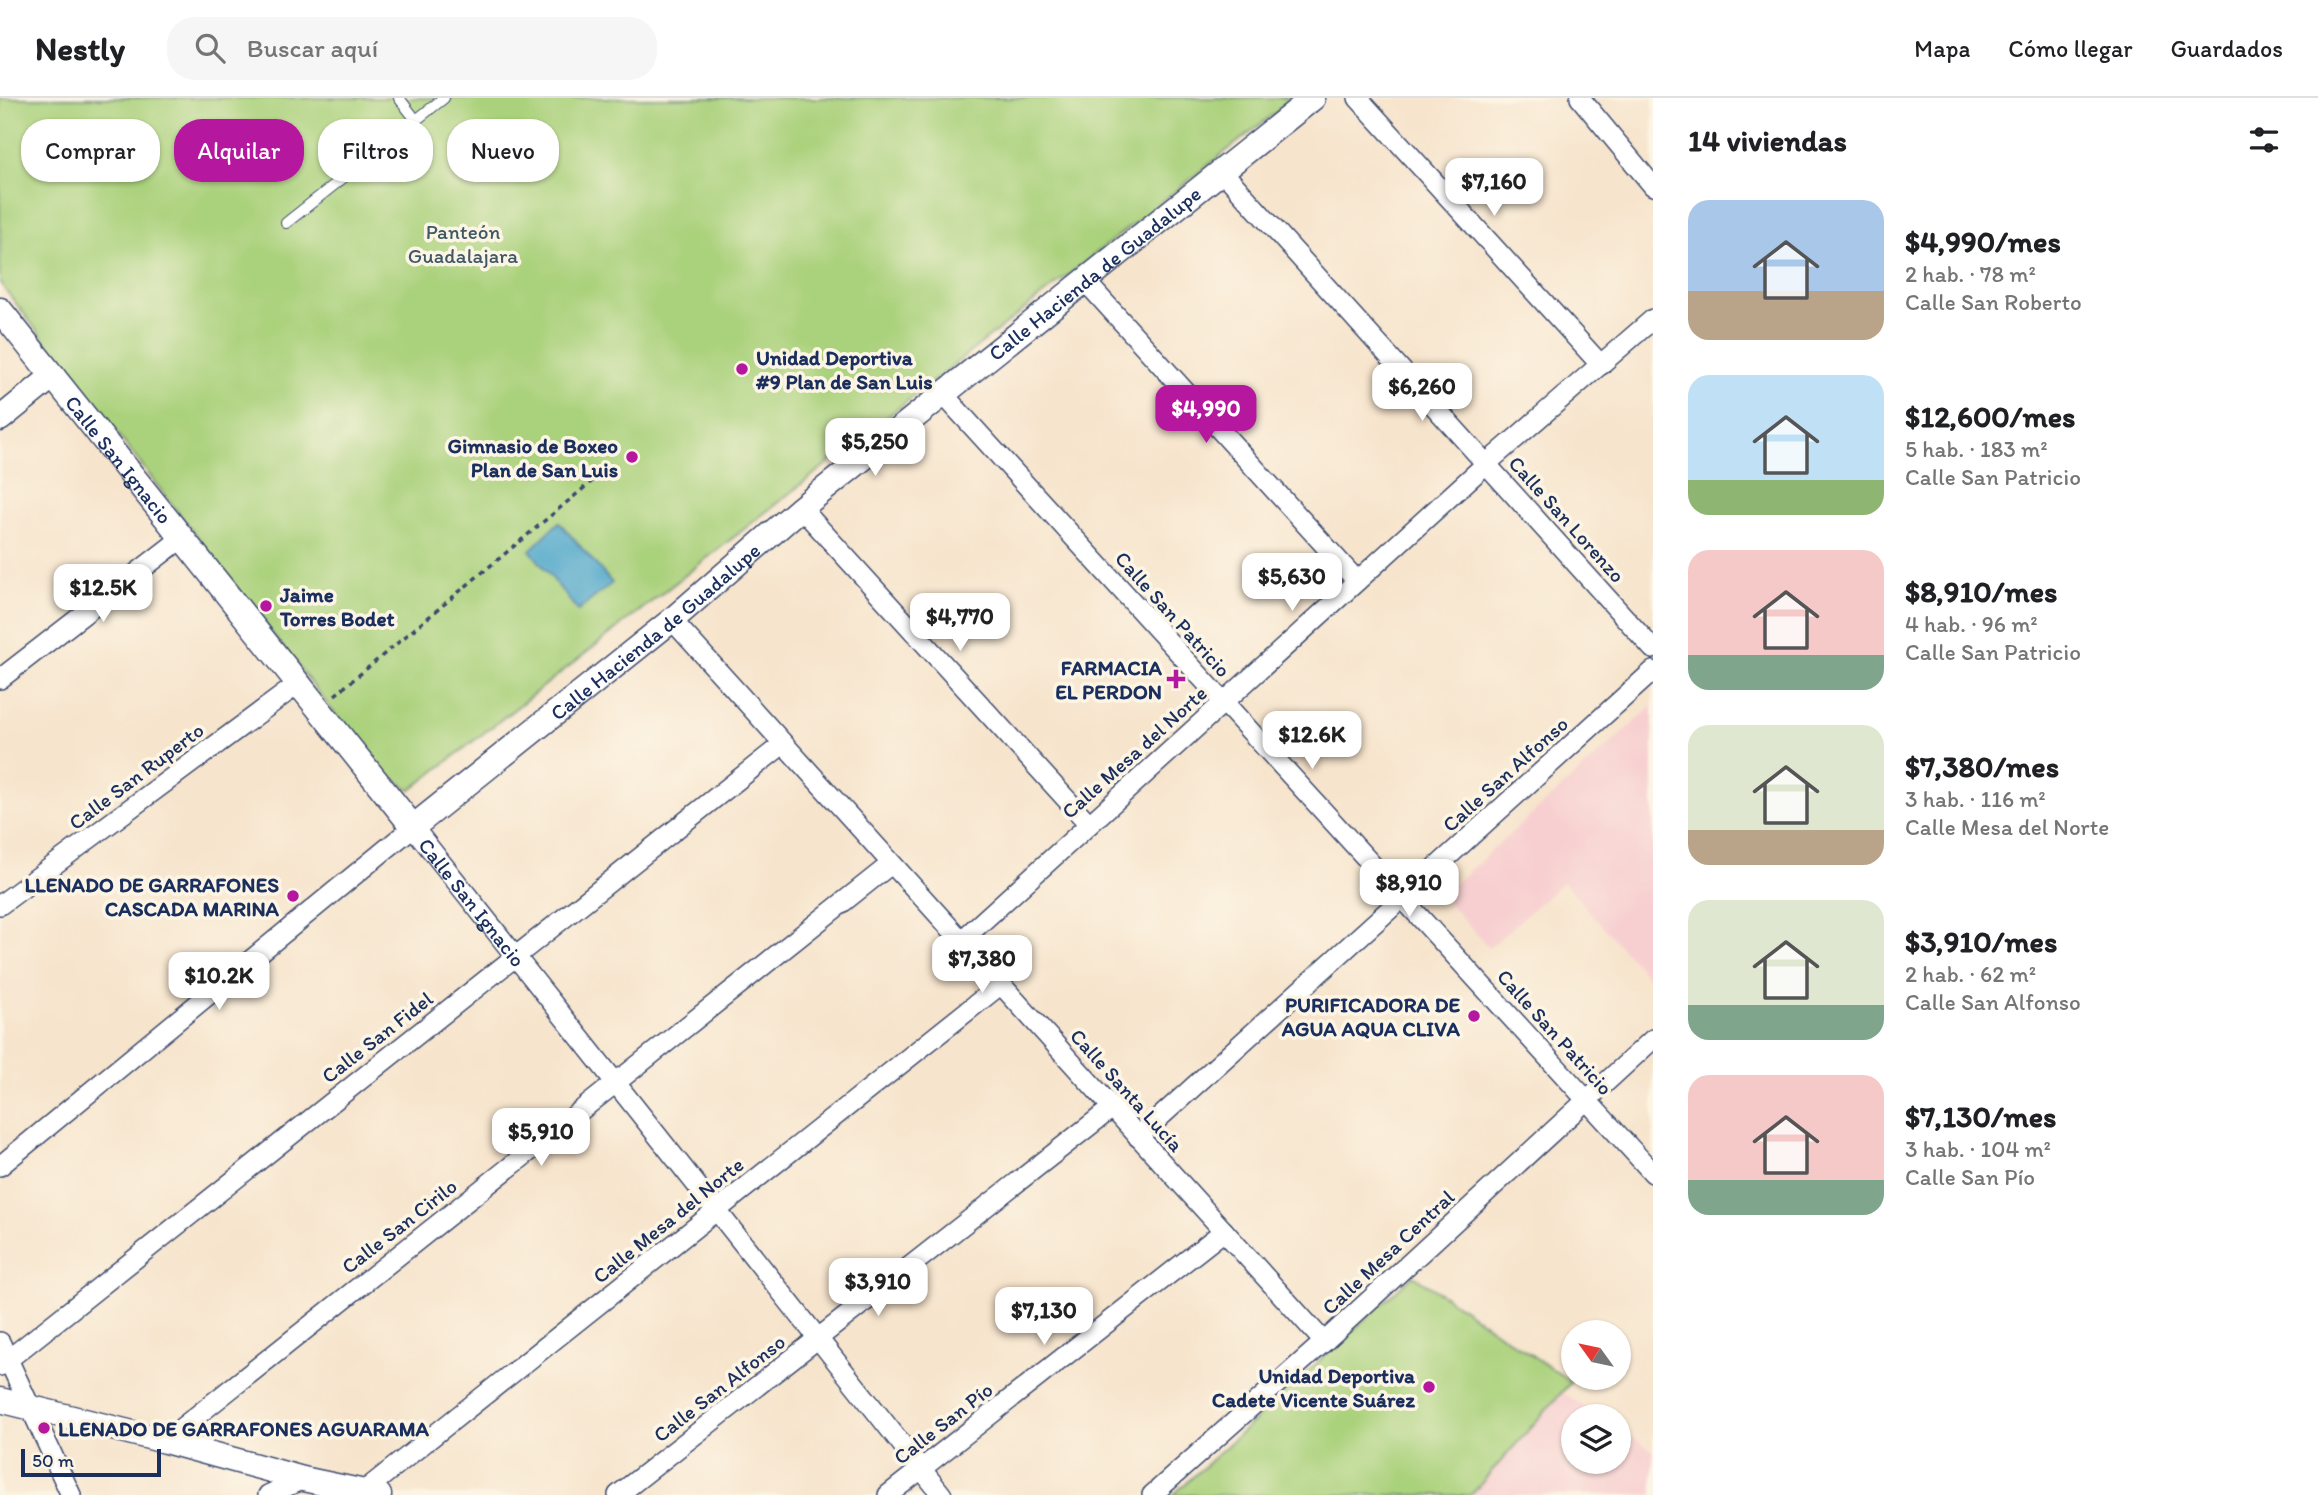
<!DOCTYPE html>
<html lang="es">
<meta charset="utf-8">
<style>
:root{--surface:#fff;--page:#f6f6f6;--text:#202124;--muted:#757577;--line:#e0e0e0;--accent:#b5179e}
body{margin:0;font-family:Itim,sans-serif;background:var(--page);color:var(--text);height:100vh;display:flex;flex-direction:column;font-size:26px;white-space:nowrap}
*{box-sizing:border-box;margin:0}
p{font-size:23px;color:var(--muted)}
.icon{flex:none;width:38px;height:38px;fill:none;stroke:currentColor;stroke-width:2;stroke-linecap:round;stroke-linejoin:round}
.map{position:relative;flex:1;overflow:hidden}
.details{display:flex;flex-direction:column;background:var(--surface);width:665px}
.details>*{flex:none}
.top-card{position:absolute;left:21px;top:21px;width:665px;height:63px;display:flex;gap:14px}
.needle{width:46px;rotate:303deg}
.fabs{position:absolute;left:1561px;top:1222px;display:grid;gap:14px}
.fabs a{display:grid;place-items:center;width:70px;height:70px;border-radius:50%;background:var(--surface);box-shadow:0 2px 5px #0004;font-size:35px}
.scale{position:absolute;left:21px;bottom:18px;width:140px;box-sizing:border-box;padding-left:7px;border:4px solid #1b2f5e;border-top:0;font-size:19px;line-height:24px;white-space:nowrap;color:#1b2f5e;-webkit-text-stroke:5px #fcf5e5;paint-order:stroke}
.price{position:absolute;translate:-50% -60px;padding:0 16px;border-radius:14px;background:#fff;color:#222;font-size:23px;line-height:46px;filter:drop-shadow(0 2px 4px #0008)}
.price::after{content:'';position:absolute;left:50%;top:42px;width:21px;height:16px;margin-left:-10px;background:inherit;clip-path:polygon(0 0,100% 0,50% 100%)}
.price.active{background:var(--accent);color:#fff}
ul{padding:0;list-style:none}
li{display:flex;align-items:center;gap:21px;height:175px;padding:0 35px}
li span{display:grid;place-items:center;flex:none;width:196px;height:140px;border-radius:21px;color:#555}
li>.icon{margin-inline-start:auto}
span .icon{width:84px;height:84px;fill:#fffc;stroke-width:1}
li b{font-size:30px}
h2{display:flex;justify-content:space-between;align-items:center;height:84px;padding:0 35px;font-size:30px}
.pill{padding:0 24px;border-radius:28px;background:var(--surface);box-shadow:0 2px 5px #0004;font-size:24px;line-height:63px}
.pill.active{background:var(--accent);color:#fff}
header{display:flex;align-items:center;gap:42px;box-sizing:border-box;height:98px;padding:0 35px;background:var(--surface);border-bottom:2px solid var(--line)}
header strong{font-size:33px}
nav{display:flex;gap:38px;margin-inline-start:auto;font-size:24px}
.search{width:490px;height:63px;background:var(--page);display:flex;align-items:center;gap:18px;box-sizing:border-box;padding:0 24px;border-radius:28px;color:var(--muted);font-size:26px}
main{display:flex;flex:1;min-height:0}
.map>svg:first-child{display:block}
</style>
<header>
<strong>Nestly</strong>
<div class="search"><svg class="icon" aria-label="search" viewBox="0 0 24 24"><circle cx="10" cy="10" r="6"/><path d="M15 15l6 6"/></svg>Buscar aquí</div>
<nav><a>Mapa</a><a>Cómo llegar</a><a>Guardados</a></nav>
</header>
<main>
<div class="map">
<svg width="1653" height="1397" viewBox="0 0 1653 1397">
<rect width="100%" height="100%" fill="#fcf5e5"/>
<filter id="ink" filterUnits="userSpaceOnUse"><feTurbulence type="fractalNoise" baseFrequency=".0143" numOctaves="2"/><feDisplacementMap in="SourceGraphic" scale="14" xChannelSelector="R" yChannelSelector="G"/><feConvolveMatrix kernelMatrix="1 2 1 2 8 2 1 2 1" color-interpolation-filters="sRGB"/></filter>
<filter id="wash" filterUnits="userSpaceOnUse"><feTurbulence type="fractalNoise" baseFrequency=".00686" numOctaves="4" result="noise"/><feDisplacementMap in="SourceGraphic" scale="28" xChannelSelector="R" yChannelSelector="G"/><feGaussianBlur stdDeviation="1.57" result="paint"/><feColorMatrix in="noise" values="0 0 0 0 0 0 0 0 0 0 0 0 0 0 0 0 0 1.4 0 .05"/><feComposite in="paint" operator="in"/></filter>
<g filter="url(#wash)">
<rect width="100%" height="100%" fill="#f7e4cc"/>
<!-- built -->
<g fill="#f7cfd0">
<polygon points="1653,608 1653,885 1563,784 1489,850 1442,797"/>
<polygon points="1562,1294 1598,1318 1573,1318 1573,1363 1619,1363 1619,1331 1653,1353 1653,1397 1471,1397"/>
</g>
<!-- green -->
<g fill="#aad17b" stroke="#62806c" stroke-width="2">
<polygon points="0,0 1294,0 411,692 377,670 0,185"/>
<polygon points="1413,1177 1571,1284 1471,1397 1173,1397"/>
</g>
<!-- water -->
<polygon fill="#4ca6ca" stroke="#346a94" stroke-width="2" points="559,424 612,485 578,513 530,452"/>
</g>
<g filter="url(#ink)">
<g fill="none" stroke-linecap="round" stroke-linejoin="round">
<defs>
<g id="service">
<polyline points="399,0 416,22"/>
<polyline points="286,125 444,0"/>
</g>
<g id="minor">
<polyline points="1358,0 1601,267"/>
<polyline points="1580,0 1653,88"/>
<polyline points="1222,73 1653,551"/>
<polyline points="1086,184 1357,483"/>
<polyline points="943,296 1653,1075"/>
<polyline points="801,410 1089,726"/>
<polyline points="672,522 1324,1244"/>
<polyline points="0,581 182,440"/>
<polyline points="0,807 298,586"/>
<polyline points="961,843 1486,366 1653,221"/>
<polyline points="1138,1039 1653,573"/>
<path id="s1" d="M0,1068L413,729L942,1397"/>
<polyline points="0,1244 71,1397"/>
<polyline points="0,1268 783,646"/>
<polyline points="165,1343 891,766"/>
<polyline points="364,1393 1000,887"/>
<polyline points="268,1397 303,1381"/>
<polyline points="618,1397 1112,1010"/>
<polyline points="888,1397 1224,1133"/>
<polyline points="1152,1397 1324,1244 1653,941"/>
</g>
<g id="tertiary">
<path id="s2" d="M0,212L413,729L672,522L801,410L1313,0"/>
<polyline points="0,321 53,278"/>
<polyline points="0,1302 165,1343 303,1381 379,1397"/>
</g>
</defs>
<!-- service casing -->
<use href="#service" stroke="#3c4a6e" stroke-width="12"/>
<!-- minor casing -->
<use href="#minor" stroke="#3c4a6e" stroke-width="22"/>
<!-- tertiary casing -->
<use href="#tertiary" stroke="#3c4a6e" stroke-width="27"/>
<!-- path -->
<polyline stroke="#3c4a6e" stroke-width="3.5" stroke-dasharray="5 5" stroke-linecap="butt" points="335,597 608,370"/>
<!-- service -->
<use href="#service" stroke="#fff" stroke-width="10"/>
<!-- minor -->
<use href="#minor" stroke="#fff" stroke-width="19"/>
<!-- tertiary -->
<use href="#tertiary" stroke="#fff" stroke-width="24"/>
</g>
</g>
<!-- markers -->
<g fill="#b5179e" stroke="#fcf5e5" stroke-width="2.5">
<circle cx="742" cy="271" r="7"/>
<circle cx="632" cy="359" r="7"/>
<circle cx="266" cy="508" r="7"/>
<path d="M1172.5 570.5h7v7h7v7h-7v7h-7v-7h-7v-7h7z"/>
<circle cx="293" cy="798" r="7"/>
<circle cx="1474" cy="918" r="7"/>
<circle cx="1429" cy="1289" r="7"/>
<circle cx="44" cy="1330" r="7"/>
</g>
<g text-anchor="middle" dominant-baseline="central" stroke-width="7" stroke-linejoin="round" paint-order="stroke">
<!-- park labels -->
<g font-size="21" fill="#3f5865" stroke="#fcf5e5">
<text x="463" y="133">Panteón<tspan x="463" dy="24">Guadalajara</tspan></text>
</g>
<!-- street labels -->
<g font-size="21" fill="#1b2f5e" stroke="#fcf5e5">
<text stroke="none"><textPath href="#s2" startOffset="1540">Calle Hacienda de Guadalupe</textPath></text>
<text stroke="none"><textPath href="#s2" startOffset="191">Calle San Ignacio</textPath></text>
<text transform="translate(1567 421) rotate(48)">Calle San Lorenzo</text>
<text transform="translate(1173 516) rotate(48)">Calle San Patricio</text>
<text stroke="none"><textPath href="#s2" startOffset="973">Calle Hacienda de Guadalupe</textPath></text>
<text transform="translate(1134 654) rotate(-42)">Calle Mesa del Norte</text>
<text transform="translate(1505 676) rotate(-42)">Calle San Alfonso</text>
<text transform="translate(136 678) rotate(-37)">Calle San Ruperto</text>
<text stroke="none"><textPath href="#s1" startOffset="630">Calle San Ignacio</textPath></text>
<text transform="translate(1555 934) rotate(48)">Calle San Patricio</text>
<text transform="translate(377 939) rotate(-38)">Calle San Fidel</text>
<text transform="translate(1127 992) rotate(48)">Calle Santa Lucía</text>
<text transform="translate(668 1122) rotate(-39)">Calle Mesa del Norte</text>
<text transform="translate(399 1128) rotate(-38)">Calle San Cirilo</text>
<text transform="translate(1388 1154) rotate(-43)">Calle Mesa Central</text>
<text transform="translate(719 1290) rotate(-38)">Calle San Alfonso</text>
<text transform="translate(943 1325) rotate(-38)">Calle San Pío</text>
</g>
<!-- poi labels -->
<g font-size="21" font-weight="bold" fill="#1b2f5e" stroke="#fcf5e5" text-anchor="end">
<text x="756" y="259" text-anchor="start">Unidad Deportiva<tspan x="756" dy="24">#9 Plan de San Luis</tspan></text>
<text x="618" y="347">Gimnasio de Boxeo<tspan x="618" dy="24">Plan de San Luis</tspan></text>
<text x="280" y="496" text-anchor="start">Jaime<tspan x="280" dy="24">Torres Bodet</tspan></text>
<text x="1162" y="569">FARMACIA<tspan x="1162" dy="24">EL PERDON</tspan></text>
<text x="279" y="786">LLENADO DE GARRAFONES<tspan x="279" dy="24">CASCADA MARINA</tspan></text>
<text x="1460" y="906">PURIFICADORA DE<tspan x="1460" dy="24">AGUA AQUA CLIVA</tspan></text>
<text x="1415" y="1277">Unidad Deportiva<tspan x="1415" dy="24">Cadete Vicente Suárez</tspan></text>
<text x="58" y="1330" text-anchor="start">LLENADO DE GARRAFONES AGUARAMA</text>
</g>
</g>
</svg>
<div class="fabs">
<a><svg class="needle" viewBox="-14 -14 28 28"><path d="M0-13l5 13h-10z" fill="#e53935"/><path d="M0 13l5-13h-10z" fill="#757577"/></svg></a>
<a><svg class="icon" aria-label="layers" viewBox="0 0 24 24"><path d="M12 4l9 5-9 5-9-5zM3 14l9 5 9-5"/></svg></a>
</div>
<div class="scale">50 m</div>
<b class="price" style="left:1494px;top:120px">$7,160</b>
<b class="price" style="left:1422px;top:325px">$6,260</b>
<b class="price active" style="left:1206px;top:347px">$4,990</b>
<b class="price" style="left:875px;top:380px">$5,250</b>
<b class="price" style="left:1292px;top:515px">$5,630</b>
<b class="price" style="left:103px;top:526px">$12.5K</b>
<b class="price" style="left:960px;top:555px">$4,770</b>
<b class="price" style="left:1312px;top:673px">$12.6K</b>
<b class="price" style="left:1409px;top:821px">$8,910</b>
<b class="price" style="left:982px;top:897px">$7,380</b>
<b class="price" style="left:219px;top:914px">$10.2K</b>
<b class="price" style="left:541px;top:1070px">$5,910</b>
<b class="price" style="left:878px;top:1220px">$3,910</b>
<b class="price" style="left:1044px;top:1249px">$7,130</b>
<div class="top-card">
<a class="pill">Comprar</a>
<a class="pill active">Alquilar</a>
<a class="pill">Filtros</a>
<a class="pill">Nuevo</a>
</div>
</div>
<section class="details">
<h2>14 viviendas<svg class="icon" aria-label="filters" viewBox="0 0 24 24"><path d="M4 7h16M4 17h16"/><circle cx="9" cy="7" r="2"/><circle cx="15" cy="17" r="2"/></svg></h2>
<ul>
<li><span style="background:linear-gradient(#a9c7e8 65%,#b9a48a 0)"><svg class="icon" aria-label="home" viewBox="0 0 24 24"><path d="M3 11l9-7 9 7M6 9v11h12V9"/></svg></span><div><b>$4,990/mes</b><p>2 hab. · 78 m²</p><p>Calle San Roberto</p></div></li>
<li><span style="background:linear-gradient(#bfe0f5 75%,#8fb573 0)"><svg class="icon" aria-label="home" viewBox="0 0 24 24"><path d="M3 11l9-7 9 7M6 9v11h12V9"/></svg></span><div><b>$12,600/mes</b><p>5 hab. · 183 m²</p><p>Calle San Patricio</p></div></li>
<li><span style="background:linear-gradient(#f6c9c9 75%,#7fa58c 0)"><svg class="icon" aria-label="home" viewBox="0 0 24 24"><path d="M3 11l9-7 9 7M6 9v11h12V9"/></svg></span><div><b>$8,910/mes</b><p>4 hab. · 96 m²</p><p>Calle San Patricio</p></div></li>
<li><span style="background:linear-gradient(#dfe7d0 75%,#b9a48a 0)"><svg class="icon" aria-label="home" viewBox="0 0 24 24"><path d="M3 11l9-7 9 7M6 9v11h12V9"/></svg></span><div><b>$7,380/mes</b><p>3 hab. · 116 m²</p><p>Calle Mesa del Norte</p></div></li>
<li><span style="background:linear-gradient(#dfe7d0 75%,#7fa58c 0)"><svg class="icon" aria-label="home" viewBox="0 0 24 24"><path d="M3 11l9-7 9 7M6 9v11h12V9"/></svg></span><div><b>$3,910/mes</b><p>2 hab. · 62 m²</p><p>Calle San Alfonso</p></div></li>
<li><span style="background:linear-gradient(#f6c9c9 75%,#7fa58c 0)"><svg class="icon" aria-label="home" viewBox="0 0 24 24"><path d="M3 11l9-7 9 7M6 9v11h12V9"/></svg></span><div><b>$7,130/mes</b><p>3 hab. · 104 m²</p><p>Calle San Pío</p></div></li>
</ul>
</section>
</main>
